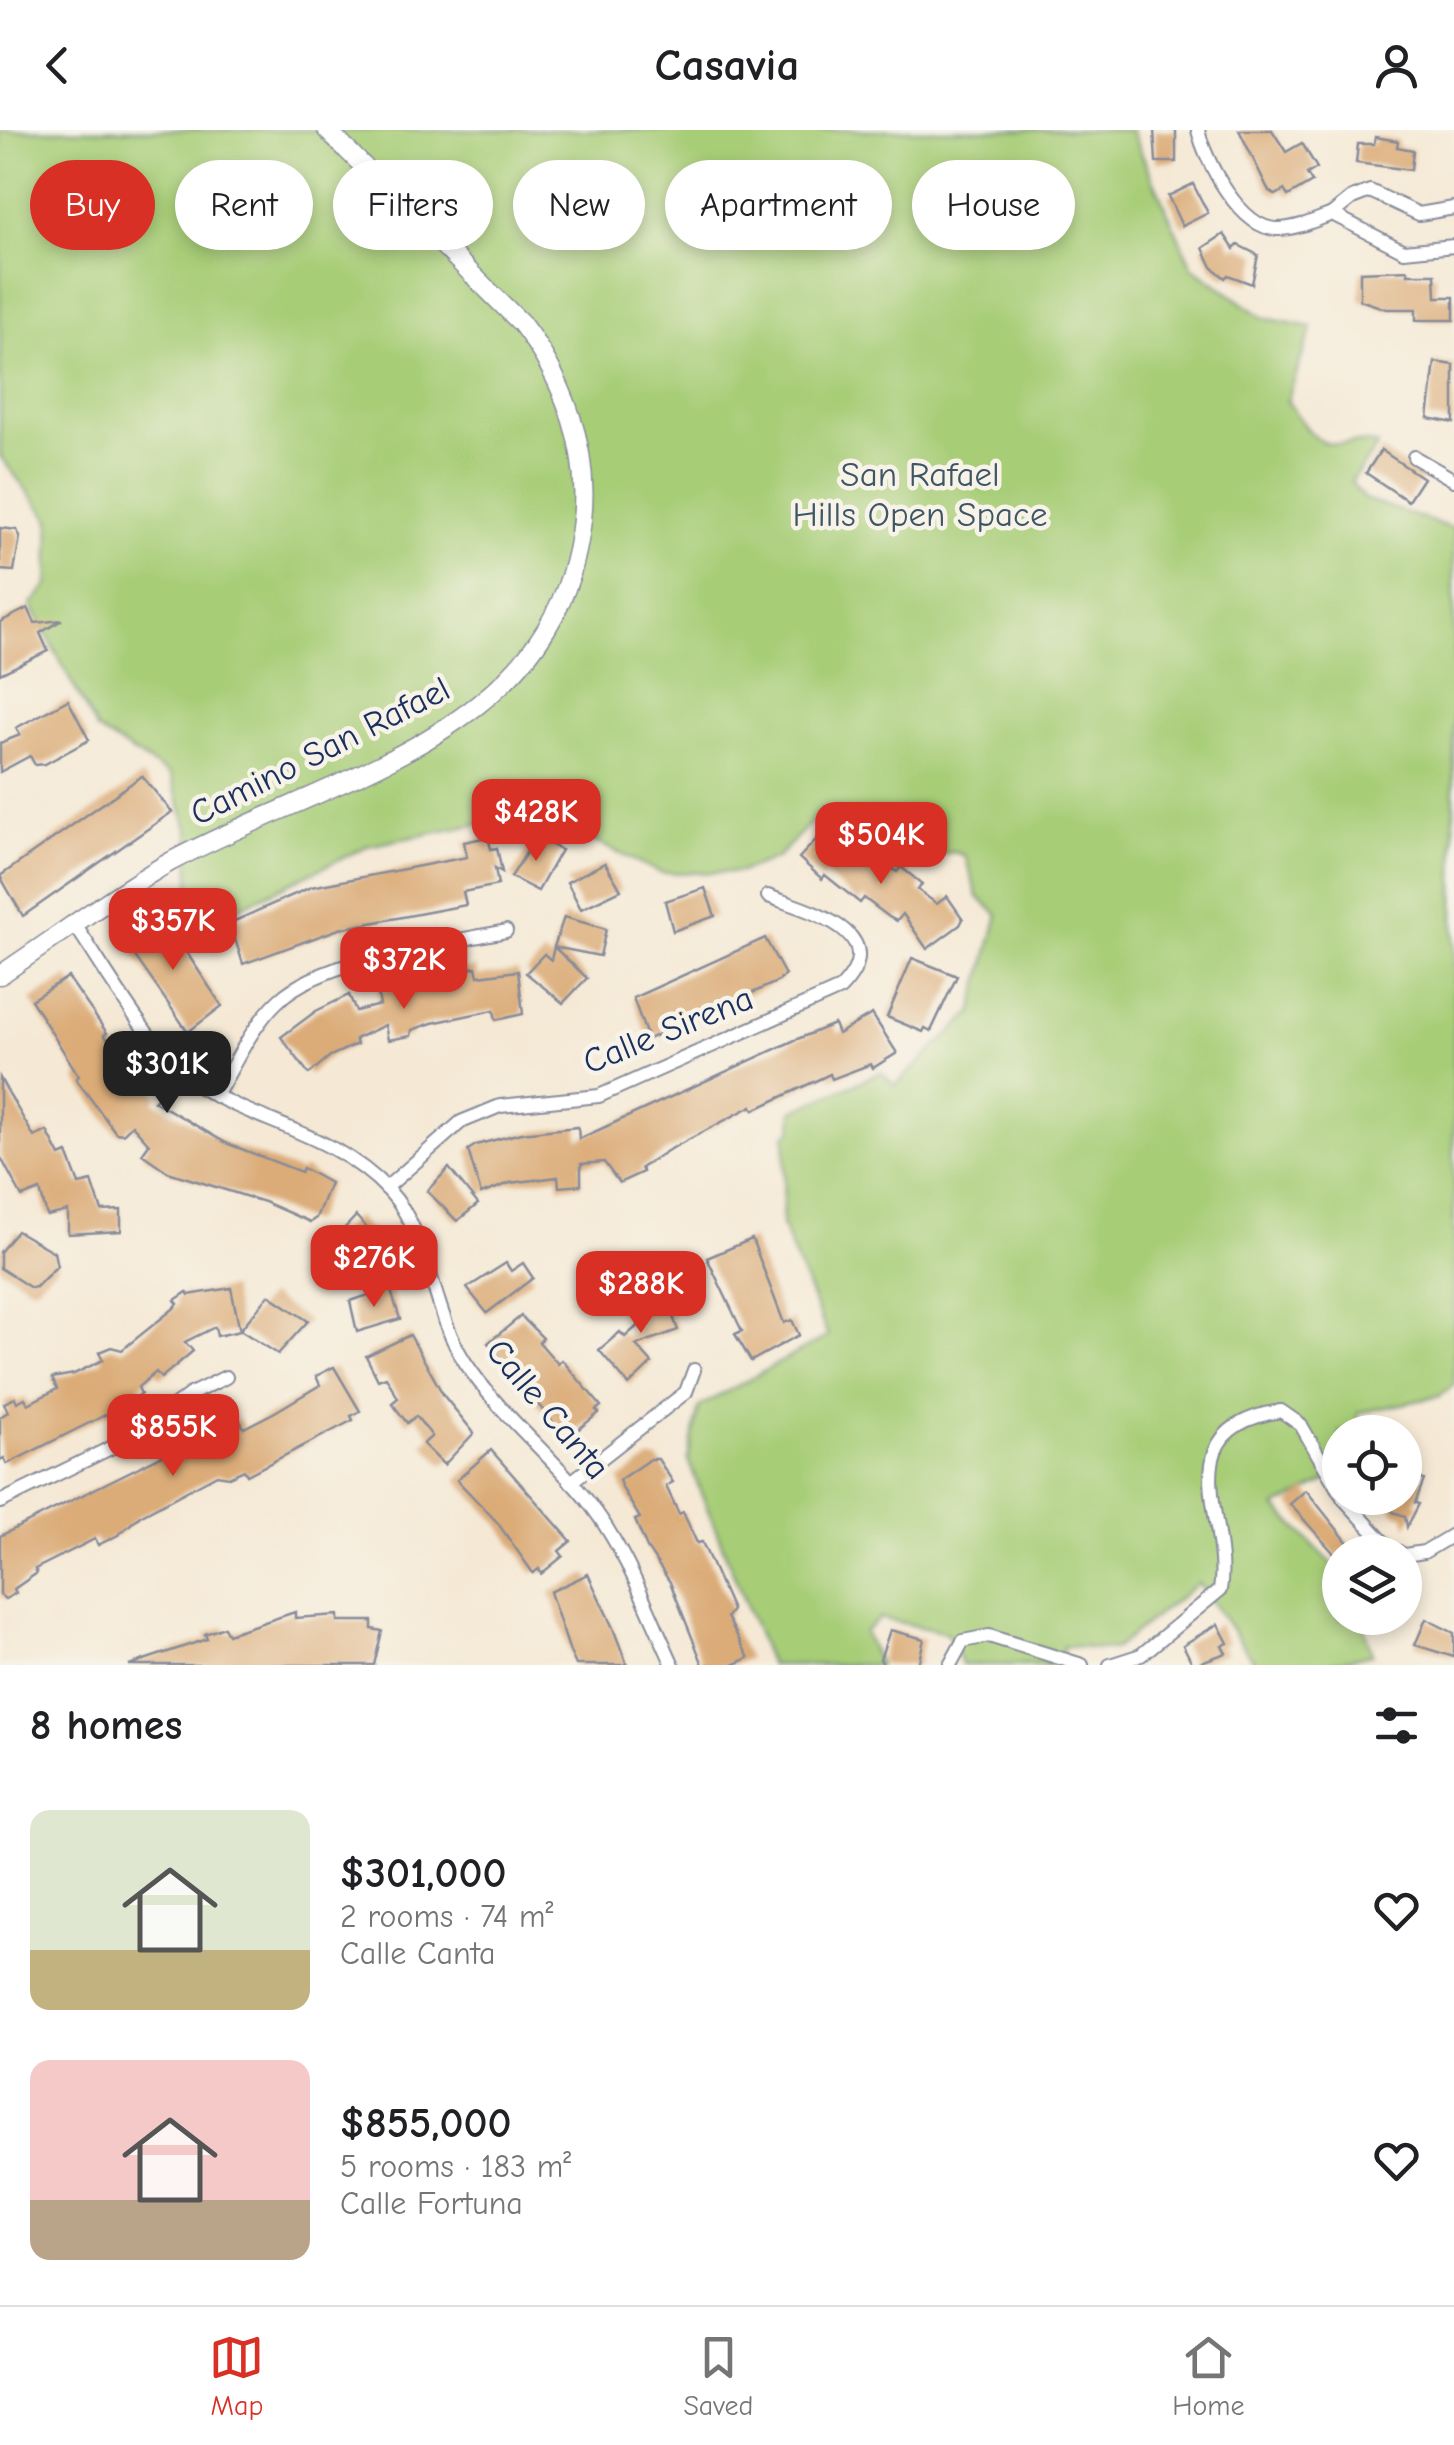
<!DOCTYPE html>
<meta charset="utf-8">
<style>
:root{--surface:#fff;--page:#f2f2f2;--text:#202124;--muted:#757577;--line:#e0e0e0;--accent:#d93025}
body{margin:0;font-family:"Comic Neue",sans-serif;background:var(--page);color:var(--text);height:100vh;display:flex;flex-direction:column;font-size:38px;white-space:nowrap}
*{box-sizing:border-box;margin:0}
p{font-size:32px;color:var(--muted)}
.icon{flex:none;width:55px;height:55px;fill:none;stroke:currentColor;stroke-width:2;stroke-linecap:round;stroke-linejoin:round}
.map{position:relative;height:1535px;overflow:hidden}
.sheet{display:flex;flex-direction:column;background:var(--surface);flex:1}
.sheet>*{flex:none}
.hud{position:absolute;left:30px;top:30px;width:1395px;height:90px;display:flex;gap:20px}
.tools{position:absolute;left:1322px;top:1285px;display:grid;gap:20px}
.tools a{display:grid;place-items:center;width:100px;height:100px;border-radius:50%;background:var(--surface);box-shadow:0 5px 15px #0003;font-size:50px}
.price{position:absolute;translate:-50% -85px;padding:0 22px;border-radius:20px;background:var(--accent);color:#fff;font-size:32px;line-height:65px;filter:drop-shadow(0 2px 5px #0008)}
.price::after{content:'';position:absolute;left:50%;top:60px;width:30px;height:22px;margin-left:-15px;background:inherit;clip-path:polygon(0 0,100% 0,50% 100%)}
.price.on{background:#222;color:#fff}
ul{padding:0;list-style:none}
li{display:flex;align-items:center;gap:30px;height:250px;padding:0 30px}
li span{display:grid;place-items:center;flex:none;width:280px;height:200px;border-radius:20px;color:#555}
li>.icon{margin-inline-start:auto}
span .icon{width:120px;height:120px;fill:#fffc;stroke-width:1}
li b{font-size:42px}
h2{display:flex;justify-content:space-between;align-items:center;height:120px;padding:0 30px;font-size:42px}
.tag{padding:0 35px;border-radius:45px;background:var(--surface);box-shadow:0 5px 15px #0003;font-size:35px;line-height:90px}
.tag.on{background:var(--accent);color:#fff}
header{display:flex;justify-content:space-between;align-items:center;height:130px;padding:0 30px;background:var(--surface);font-size:45px;font-weight:600}
.tabs{display:flex;justify-content:space-around;align-items:center;height:140px;border-top:2px solid var(--line);background:var(--surface);font-size:28px;color:var(--muted)}
.tabs a{display:grid;justify-items:center;gap:5px}
.tabs .on{color:var(--accent)}
.map>svg:first-child{display:block}
</style>
<header><svg class="icon" aria-label="back" viewBox="0 0 24 24"><path d="M15 5l-7 7 7 7"/></svg>Casavia<svg class="icon" aria-label="person" viewBox="0 0 24 24"><circle cx="12" cy="8" r="4"/><path d="M4 21q1-7 8-7t8 7"/></svg></header>
<div class="map">
<svg width="1454" height="1535" viewBox="0 0 1454 1535">
<rect width="100%" height="100%" fill="#f7f3e8"/>
<filter id="ink" filterUnits="userSpaceOnUse"><feTurbulence type="fractalNoise" baseFrequency=".01" numOctaves="2"/><feDisplacementMap in="SourceGraphic" scale="20" xChannelSelector="R" yChannelSelector="G"/><feConvolveMatrix kernelMatrix="1 2 1 2 8 2 1 2 1" color-interpolation-filters="sRGB"/></filter>
<filter id="wash" filterUnits="userSpaceOnUse"><feTurbulence type="fractalNoise" baseFrequency=".0048" numOctaves="4" result="noise"/><feDisplacementMap in="SourceGraphic" scale="40" xChannelSelector="R" yChannelSelector="G"/><feGaussianBlur stdDeviation="2.25" result="paint"/><feColorMatrix in="noise" values="0 0 0 0 0 0 0 0 0 0 0 0 0 0 0 0 0 1.4 0 .05"/><feComposite in="paint" operator="in"/></filter>
<g filter="url(#wash)">
<rect width="100%" height="100%" fill="#f5e9d5"/>
<!-- green -->
<path fill="#a7cd77" stroke="#617e6a" stroke-width="2.5" d="M0,0H1131L1192,137L1264,188L1312,197L1287,271C1296,282 1307,303 1319,310C1337,320 1359,308 1378,315L1351,352L1364,369L1454,399V1255L1440,1266L1358,1283L1360,1302H1340V1344L1276,1377L1340,1442V1488H1361L1372,1524L1320,1535H1257L1198,1453L1113,1520L1063,1516L1061,1535H962L947,1503L880,1488L864,1502L879,1535H770L688,1330L699,1277L828,1206L782,1096L786,1004L792,1001L793,981L881,942L895,956L972,883L998,785L978,767L965,726L955,722L929,726L823,680L777,728L740,742L661,743L535,683L367,716L211,791L190,761L189,701L170,645L97,600L31,475L48,455L50,390L0,326Z"/>
<g id="blocks">
<!-- building -->
<g fill="#dbac78">
<polygon points="1154,0 1176,0 1176,32 1156,32"/>
<polygon points="1239,0 1272,0 1286,22 1302,13 1317,38 1307,44 1312,52 1288,66 1284,60 1276,65 1269,61"/>
<polygon points="1375,7 1398,11 1397,17 1413,20 1411,40 1356,33 1358,14 1374,14"/>
<polygon points="1193,54 1208,83 1182,96 1168,66"/>
<polygon points="1224,104 1234,119 1238,115 1258,125 1252,154 1228,145 1225,148 1212,137 1203,118"/>
<polygon points="1408,140 1408,144 1435,144 1436,167 1454,167 1454,190 1416,190 1416,179 1386,179 1360,170 1360,142"/>
<polygon points="1435,232 1454,235 1454,293 1428,288"/>
<polygon points="1381,320 1423,348 1408,371 1366,343"/>
<polygon points="0,398 17,400 20,407 14,441 0,440"/>
<polygon points="28,478 35,493 62,490 40,503 48,521 0,544 0,492"/>
<polygon points="68,570 89,610 45,634 35,635 30,626 0,642 0,613 20,605 16,598"/>
<polygon points="142,646 172,682 23,786 0,746"/>
<polygon points="829,696 872,730 876,726 897,742 901,737 922,754 918,760 937,774 947,766 963,789 960,795 927,819 903,784 897,791 889,787 864,768 860,773 825,745 822,749 799,728"/>
<polygon points="488,707 491,719 497,718 502,742 495,738 498,755 463,762 466,775 339,799 243,834 230,793 311,757 467,727 464,712"/>
<polygon points="536,707 561,720 538,761 511,747"/>
<polygon points="605,733 621,760 581,779 567,752"/>
<polygon points="705,758 715,786 673,801 665,771"/>
<polygon points="163,787 222,876 188,902 123,809"/>
<polygon points="564,787 606,799 600,826 554,817"/>
<polygon points="765,808 785,845 779,851 648,909 633,868"/>
<polygon points="554,817 587,848 563,873 526,843 544,824 551,830"/>
<polygon points="912,828 957,846 931,901 925,898 923,902 887,887"/>
<polygon points="476,837 478,846 518,841 523,884 496,890 494,880 432,893 412,900 411,906 388,910 385,895 355,909 357,914 330,926 309,944 281,907 316,881 349,865 356,881 380,875 377,860"/>
<polygon points="68,847 107,903 104,905 159,966 154,971 226,1013 301,1042 303,1038 330,1053 316,1088 310,1092 264,1072 168,1042 142,1024 149,1014 132,995 123,1004 116,1003 76,949 79,946 31,870"/>
<polygon points="872,884 897,923 873,938 871,934 832,949 830,944 754,980 752,976 667,1021 641,1038 643,1042 619,1053 604,1032 581,1034 581,1055 559,1057 558,1047 510,1053 481,1064 468,1020 476,1015 521,1003 578,997 579,1009 795,910 834,894 838,904"/>
<polygon points="0,948 34,1007 47,1001 60,1026 67,1023 79,1054 92,1051 102,1081 121,1080 121,1101 68,1104 68,1081 47,1086 40,1060 22,1067 0,1026"/>
<polygon points="449,1038 478,1074 457,1091 427,1061"/>
<polygon points="356,1086 377,1109 344,1140 326,1118"/>
<polygon points="17,1101 54,1122 57,1136 36,1157 31,1158 0,1138 0,1122"/>
<polygon points="752,1109 784,1193 792,1190 799,1205 751,1231 735,1204 742,1201 707,1128"/>
<polygon points="506,1133 511,1141 523,1133 533,1148 487,1183 467,1158"/>
<polygon points="662,1157 678,1200 636,1215 652,1233 629,1255 599,1220 620,1202 625,1207 641,1193 636,1166"/>
<polygon points="231,1158 240,1201 217,1206 215,1197 185,1212 193,1221 161,1248 156,1242 138,1257 141,1264 123,1276 7,1334 4,1328 0,1330 0,1287 8,1282 4,1273 15,1268 17,1272 25,1268 28,1274 57,1259 52,1248 74,1244 103,1230 99,1222 111,1217 122,1220 173,1179 178,1174 175,1170 187,1162 189,1165"/>
<polygon points="390,1158 400,1189 357,1202 350,1171"/>
<polygon points="269,1165 308,1191 278,1224 240,1200"/>
<polygon points="521,1186 543,1208 539,1212 558,1234 562,1230 601,1276 596,1280 599,1283 570,1306 556,1296 488,1213"/>
<polygon points="410,1205 444,1266 474,1303 444,1335 423,1314 432,1306 416,1286 407,1293 392,1273 398,1268 386,1247 378,1250 366,1226"/>
<polygon points="334,1237 360,1281 351,1286 353,1290 247,1345 244,1340 229,1347 217,1345 140,1386 118,1405 98,1415 95,1409 35,1439 37,1443 14,1459 16,1463 5,1469 0,1465 0,1406 171,1321 216,1291 220,1298 239,1289 244,1298 275,1282 320,1255 316,1246"/>
<polygon points="491,1320 571,1411 559,1421 563,1426 541,1444 539,1439 533,1443 497,1392 457,1350"/>
<polygon points="650,1329 658,1329 673,1352 666,1356 679,1384 683,1382 697,1413 702,1412 732,1480 727,1487 749,1528 733,1535 703,1535 670,1452 647,1418 635,1390 640,1388 622,1358 619,1350"/>
<polygon points="1405,1343 1424,1350 1415,1373 1419,1374 1407,1397 1405,1386 1393,1382 1388,1368 1405,1368"/>
<polygon points="1306,1360 1352,1418 1340,1422 1339,1429 1290,1374"/>
<polygon points="588,1444 613,1498 627,1535 576,1535 570,1522 550,1462"/>
<polygon points="295,1482 295,1488 338,1485 338,1491 372,1491 372,1499 382,1501 374,1535 129,1535 207,1509 205,1504 224,1497 228,1504"/>
<polygon points="1426,1489 1454,1503 1454,1527 1415,1515"/>
<polygon points="1218,1494 1228,1513 1222,1516 1226,1523 1193,1535 1183,1515"/>
<polygon points="890,1500 924,1509 918,1535 883,1534 880,1529"/>
</g>
</g>
</g>
<g filter="url(#ink)">
<use href="#blocks" fill-opacity="0" stroke="#888c9a" stroke-width="2.5"/>
<g fill="none" stroke-linecap="round" stroke-linejoin="round">
<defs>
<g id="street">
<path d="M1198,0C1205,31 1241,100 1278,99C1296,99 1316,90 1332,84L1404,121L1454,116"/>
<polyline points="1332,84 1352,68 1370,61 1419,84 1454,78"/>
<polyline points="1414,327 1454,350"/>
<path d="M75,795C101,833 157,929 192,952C257,994 334,1002 389,1061C431,1106 431,1180 465,1232C499,1284 552,1325 590,1374C627,1422 648,1481 673,1535"/>
<path d="M216,966C235,934 252,895 279,870C324,828 444,814 506,801"/>
<path d="M386,1058L461,992L500,976L599,966L840,859C895,803 811,782 768,766"/>
<polyline points="571,1352 686,1262 694,1240"/>
<polyline points="1343,1368 1389,1418 1399,1422"/>
<polyline points="0,1372 135,1306 189,1265 226,1247"/>
<polyline points="1405,1425 1424,1422 1454,1404"/>
<polyline points="950,1535 963,1511 989,1506 1082,1535"/>
<path d="M1110,1535L1141,1525L1220,1460C1232,1391 1164,1298 1281,1281L1301,1295L1340,1363"/>
</g>
<path id="secondary" d="M0,845C54,809 115,763 170,732C331,645 559,605 582,390C590,319 564,249 521,193L327,0"/>
</defs>
<!-- street casing -->
<use href="#street" stroke="#888c9a" stroke-width="16"/>
<!-- secondary casing -->
<use href="#secondary" stroke="#888c9a" stroke-width="21"/>
<!-- street -->
<use href="#street" stroke="#fff" stroke-width="12"/>
<!-- secondary -->
<use href="#secondary" stroke="#fff" stroke-width="18"/>
</g>
</g>
<g text-anchor="middle" dominant-baseline="central" stroke-width="9" stroke-linejoin="round" paint-order="stroke">
<!-- park labels -->
<g font-size="35" fill="#3e5664" stroke="#f7f3e8">
<text x="920" y="344">San Rafael<tspan x="920" dy="40">Hills Open Space</tspan></text>
</g>
<!-- street labels -->
<g font-size="35" fill="#1b2f5e" stroke="#f7f3e8">
<text transform="translate(320 621) rotate(-27)">Camino San Rafael</text>
<text transform="translate(668 900) rotate(-22)">Calle Sirena</text>
<text transform="translate(548 1279) rotate(50)">Calle Canta</text>
</g>
</g>
</svg>
<div class="tools">
<a><svg class="icon" aria-label="locate" viewBox="0 0 24 24"><circle cx="12" cy="12" r="6"/><path d="M12 2v4M12 18v4M2 12h4M18 12h4"/></svg></a>
<a><svg class="icon" aria-label="layers" viewBox="0 0 24 24"><path d="M12 4l9 5-9 5-9-5zM3 14l9 5 9-5"/></svg></a>
</div>
<b class="price" style="left:536px;top:734px">$428K</b>
<b class="price" style="left:881px;top:757px">$504K</b>
<b class="price" style="left:173px;top:843px">$357K</b>
<b class="price" style="left:404px;top:882px">$372K</b>
<b class="price on" style="left:167px;top:986px">$301K</b>
<b class="price" style="left:374px;top:1180px">$276K</b>
<b class="price" style="left:641px;top:1206px">$288K</b>
<b class="price" style="left:173px;top:1349px">$855K</b>
<div class="hud">
<a class="tag on">Buy</a>
<a class="tag">Rent</a>
<a class="tag">Filters</a>
<a class="tag">New</a>
<a class="tag">Apartment</a>
<a class="tag">House</a>
</div>
</div>
<section class="sheet">
<h2>8 homes<svg class="icon" aria-label="filters" viewBox="0 0 24 24"><path d="M4 7h16M4 17h16"/><circle cx="9" cy="7" r="2"/><circle cx="15" cy="17" r="2"/></svg></h2>
<ul>
<li><span style="background:linear-gradient(#dfe7d0 70%,#c2b280 0)"><svg class="icon" aria-label="home" viewBox="0 0 24 24"><path d="M3 11l9-7 9 7M6 9v11h12V9"/></svg></span><div><b>$301,000</b><p>2 rooms · 74 m²</p><p>Calle Canta</p></div><svg class="icon" aria-label="heart" viewBox="0 0 24 24"><path d="M12 20l-8-8c-3-5 5-10 8-4 3-6 11-1 8 4z"/></svg></li>
<li><span style="background:linear-gradient(#f6c9c9 70%,#b9a48a 0)"><svg class="icon" aria-label="home" viewBox="0 0 24 24"><path d="M3 11l9-7 9 7M6 9v11h12V9"/></svg></span><div><b>$855,000</b><p>5 rooms · 183 m²</p><p>Calle Fortuna</p></div><svg class="icon" aria-label="heart" viewBox="0 0 24 24"><path d="M12 20l-8-8c-3-5 5-10 8-4 3-6 11-1 8 4z"/></svg></li>
</ul>
</section>
<nav class="tabs">
<a class="on"><svg class="icon" aria-label="map" viewBox="0 0 24 24"><path d="M3 6l6-2 6 2 6-2v14l-6 2-6-2-6 2zM9 4v14M15 6v14"/></svg>Map</a>
<a><svg class="icon" aria-label="saved" viewBox="0 0 24 24"><path d="M7 4h10v16l-5-4-5 4z"/></svg>Saved</a>
<a><svg class="icon" aria-label="home" viewBox="0 0 24 24"><path d="M3 11l9-7 9 7M6 9v11h12V9"/></svg>Home</a>
</nav>
